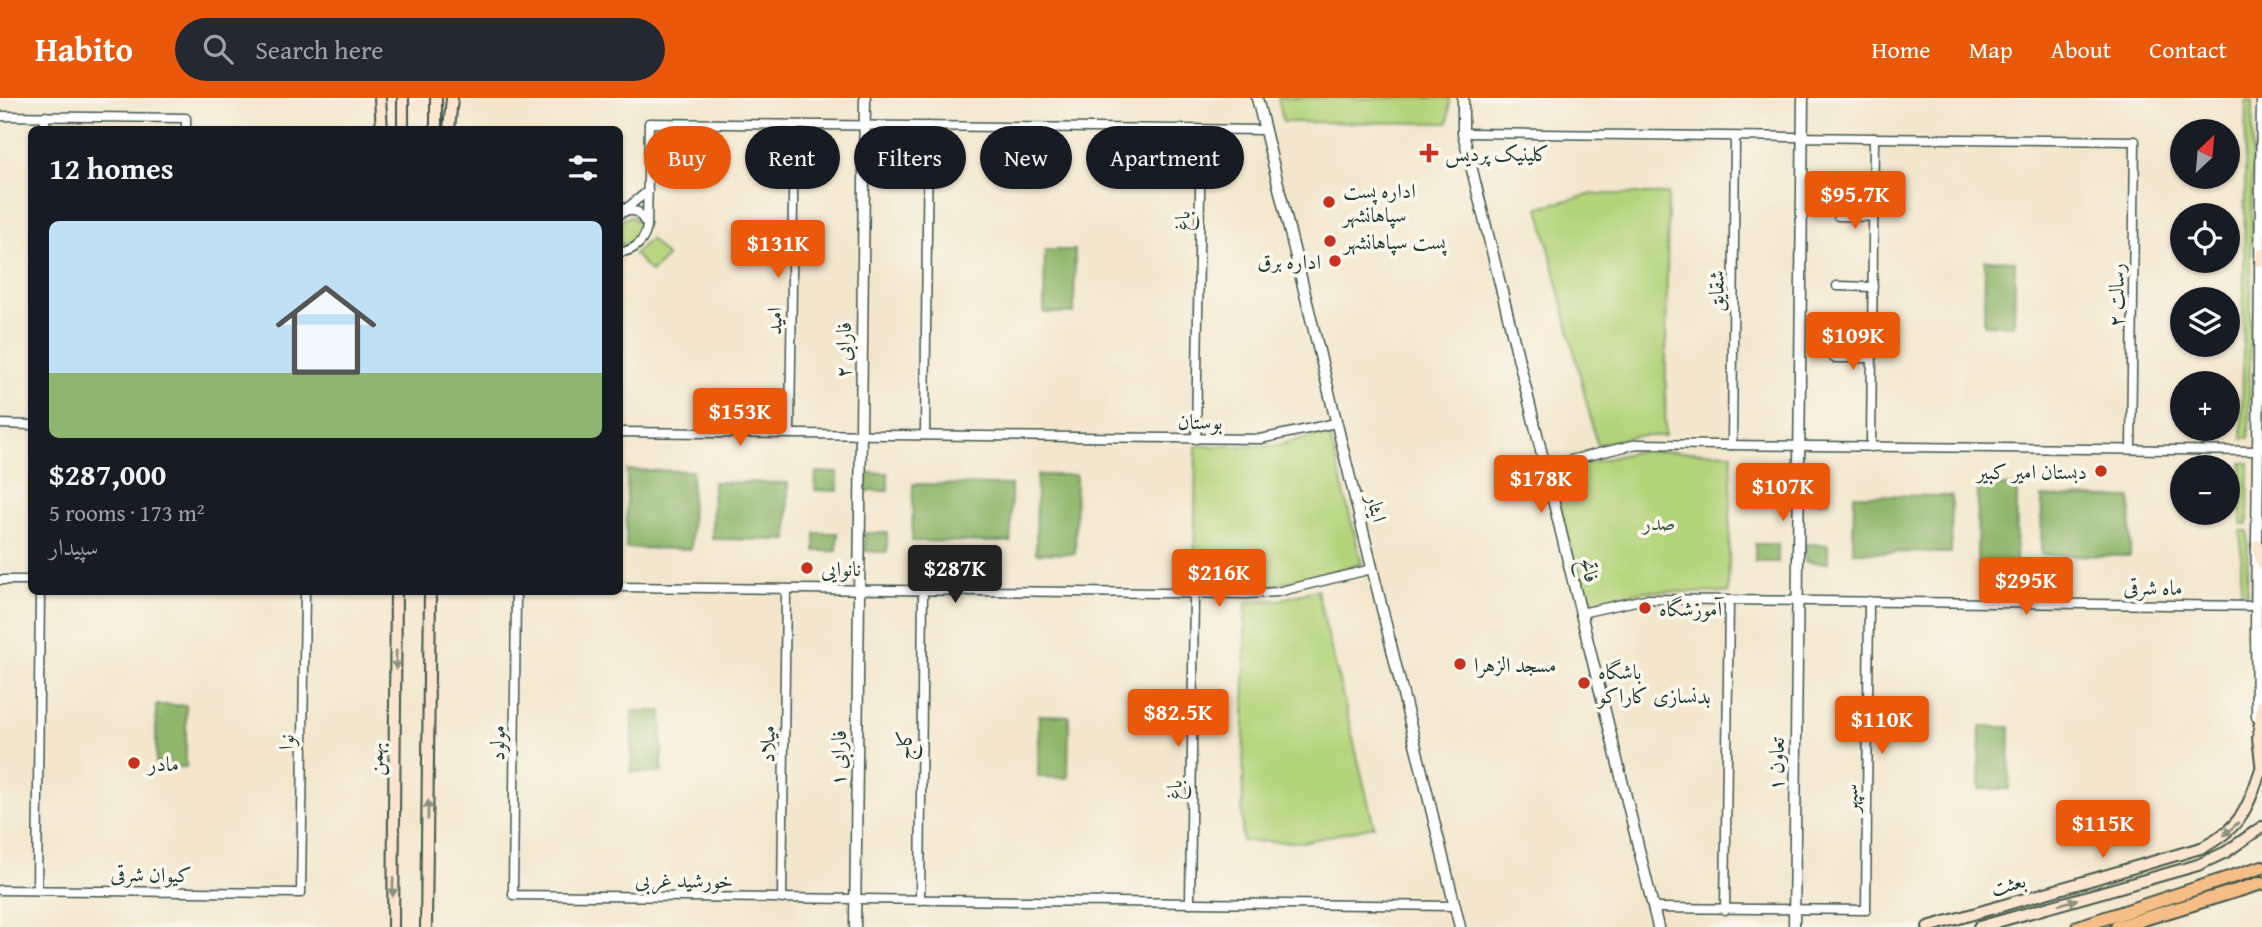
<!DOCTYPE html>
<meta charset="utf-8">
<style>
:root{--surface:#171b24;--page:#242831;--text:#f1f3f6;--muted:#9ea1a6;--line:#363941;--accent:#ea580c}
body{margin:0;font-family:"Gentium Book Plus",Amiri,serif;background:var(--page);color:var(--text);height:100vh;display:flex;flex-direction:column;font-size:26px;white-space:nowrap}
*{box-sizing:border-box;margin:0}
p{font-size:23px;color:var(--muted)}
.icon{flex:none;width:38px;height:38px;fill:none;stroke:currentColor;stroke-width:2;stroke-linecap:round;stroke-linejoin:round}
.map{position:relative;flex:1;overflow:hidden}
.sheet{position:absolute;left:28px;top:28px;width:595px;height:469px;display:flex;flex-direction:column;background:var(--surface);border-radius:10px;box-shadow:0 2px 5px #0004}
.sheet>*{flex:none}
.guide{position:absolute;left:644px;top:28px;width:665px;height:63px;display:flex;gap:14px}
.needle{width:46px;rotate:26deg}
.buttons{position:absolute;left:2170px;top:21px;display:grid;gap:14px}
.buttons a{display:grid;place-items:center;width:70px;height:70px;border-radius:50%;background:var(--surface);box-shadow:0 2px 5px #0004;font-size:35px}
.price{position:absolute;translate:-50% -60px;padding:0 16px;border-radius:7px;background:var(--accent);color:#fff;font-size:23px;line-height:46px;filter:drop-shadow(0 2px 4px #0008)}
.price::after{content:'';position:absolute;left:50%;top:42px;width:21px;height:16px;margin-left:-10px;background:inherit;clip-path:polygon(0 0,100% 0,50% 100%)}
.price.active{background:#222;color:#fff}
ul{padding:0;list-style:none}
li{display:grid;align-content:center;gap:14px;height:371px;padding:0 21px}
li+li{border-top:2px solid var(--line)}
li span{display:grid;place-items:center;height:217px;border-radius:10px;color:#555}
li>.icon{margin-inline-start:auto}
span .icon{width:126px;height:126px;fill:#fffc;stroke-width:1}
li b{font-size:30px}
h2{display:flex;justify-content:space-between;align-items:center;height:84px;padding:0 21px;font-size:30px}
.pill{padding:0 24px;border-radius:32px;background:var(--surface);box-shadow:0 2px 5px #0004;font-size:24px;line-height:63px}
.pill.active{background:var(--accent);color:#fff}
header{display:flex;align-items:center;gap:42px;box-sizing:border-box;height:98px;padding:0 35px;background:var(--accent);color:#fff}
header strong{font-size:33px}
nav{display:flex;gap:38px;margin-inline-start:auto;font-size:24px}
.search{width:490px;height:63px;background:var(--page);display:flex;align-items:center;gap:18px;box-sizing:border-box;padding:0 24px;border-radius:38px;color:var(--muted);font-size:26px}
.map>svg:first-child{display:block}
</style>
<header>
<strong>Habito</strong>
<div class="search"><svg class="icon" aria-label="search" viewBox="0 0 24 24"><circle cx="10" cy="10" r="6"/><path d="M15 15l6 6"/></svg>Search here</div>
<nav><a>Home</a><a>Map</a><a>About</a><a>Contact</a></nav>
</header>
<div class="map">
<svg width="2262" height="829" viewBox="0 0 2262 829">
<rect width="100%" height="100%" fill="#fbf7ec"/>
<filter id="ink" filterUnits="userSpaceOnUse"><feTurbulence type="fractalNoise" baseFrequency=".0143" numOctaves="2"/><feDisplacementMap in="SourceGraphic" scale="14" xChannelSelector="R" yChannelSelector="G"/><feConvolveMatrix kernelMatrix="1 2 1 2 8 2 1 2 1" color-interpolation-filters="sRGB"/></filter>
<filter id="wash" filterUnits="userSpaceOnUse"><feTurbulence type="fractalNoise" baseFrequency=".00686" numOctaves="4" result="noise"/><feDisplacementMap in="SourceGraphic" scale="28" xChannelSelector="R" yChannelSelector="G"/><feGaussianBlur stdDeviation="1.57" result="paint"/><feColorMatrix in="noise" values="0 0 0 0 0 0 0 0 0 0 0 0 0 0 0 0 0 1.4 0 .05"/><feComposite in="paint" operator="in"/></filter>
<g filter="url(#wash)">
<rect width="100%" height="100%" fill="#f3e6cc"/>
<!-- green -->
<g fill="#b4d47b" stroke="#6a8858" stroke-width="2">
<polygon points="1278,0 1450,0 1448,25 1283,24"/>
<polygon points="2246,3 2253,3 2249,340 2242,340"/>
<polygon points="1593,96 1668,96 1665,338 1636,338 1597,347 1539,109"/>
<polygon points="629,118 640,124 640,135 628,147 620,147 620,124"/>
<polygon points="650,141 667,159 651,174 634,156"/>
<polygon points="1329,334 1362,466 1275,487 1194,488 1196,348 1274,348"/>
<polygon points="1638,353 1732,355 1728,495 1644,493 1584,506 1552,374"/>
<polygon points="2242,365 2249,365 2248,426 2241,426"/>
<polygon points="2241,433 2248,433 2247,495 2241,495"/>
<polygon points="1317,492 1374,728 1303,744 1242,743 1246,504 1278,502"/>
</g>
<!-- forest -->
<g fill="#8fb66b" stroke="#577a50" stroke-width="2">
<polygon points="1045,152 1075,152 1074,215 1044,215"/>
<polygon points="1985,162 2015,163 2014,227 1984,226"/>
<polygon points="627,372 692,373 691,451 626,450"/>
<polygon points="816,374 838,375 838,393 815,392"/>
<rect x="865" y="375" width="23" height="18"/>
<polygon points="1037,377 1076,377 1075,456 1036,455"/>
<polygon points="713,384 788,385 788,442 712,441"/>
<polygon points="1756,385 1779,386 1779,404 1756,403"/>
<polygon points="913,386 1011,387 1011,444 912,443"/>
<rect x="1806" y="386" width="23" height="18"/>
<polygon points="1978,388 2017,388 2016,467 1977,466"/>
<polygon points="1854,397 1952,398 1951,455 1853,454"/>
<polygon points="2042,399 2131,400 2130,458 2041,457"/>
<polygon points="815,435 838,435 837,453 815,453"/>
<polygon points="865,435 887,435 887,454 865,453"/>
<rect x="1755" y="446" width="23" height="18"/>
<polygon points="1805,446 1828,447 1828,465 1805,464"/>
<rect x="156" y="607" width="30" height="62"/>
<polygon points="632,613 662,613 662,675 631,674"/>
<polygon points="1039,617 1069,618 1068,680 1038,679"/>
<polygon points="1980,629 2010,629 2009,691 1979,691"/>
</g>
</g>
<g filter="url(#ink)">
<g fill="none" stroke-linecap="round" stroke-linejoin="round">
<defs>
<g id="minor">
<polyline points="0,18 186,20 186,32"/>
<polyline points="45,32 45,18"/>
<polyline points="1463,35 2135,43 2131,351"/>
<polyline points="620,107 623,113 648,93"/>
<path d="M620,116L628,112L638,114L647,127C646,142 635,153 620,154"/>
<polyline points="1838,118 1874,119"/>
<polyline points="647,127 649,25 1265,32"/>
<polyline points="1837,188 1873,189"/>
<polyline points="1834,260 1872,260"/>
<polyline points="0,326 32,327"/>
<polyline points="620,334 1260,341 1336,325"/>
<polyline points="790,336 794,27"/>
<polyline points="925,337 928,28"/>
<polyline points="1196,341 1201,32"/>
<polyline points="1732,347 1735,39"/>
<polyline points="1871,349 1874,40"/>
<polyline points="1545,368 1637,346 2258,353"/>
<polyline points="0,482 32,482"/>
<polyline points="620,489 1246,496 1277,494 1372,471"/>
<polyline points="516,494 513,797 1454,808"/>
<polyline points="1581,515 1645,501 2256,508"/>
<polyline points="0,792 301,795 305,494"/>
<polyline points="37,792 40,494"/>
<polyline points="782,801 786,492"/>
<polyline points="920,802 923,492"/>
<polyline points="1190,805 1194,496"/>
<polyline points="1653,810 1866,812 1869,503"/>
<polyline points="1725,812 1729,503"/>
</g>
<g id="tertiary">
<polyline points="1257,0 1460,829"/>
<polyline points="1463,0 1463,35 1658,829"/>
<polyline points="2257,619 2256,531 2262,0"/>
<polyline points="855,829 865,0"/>
<polyline points="1794,829 1803,0"/>
</g>
<g id="secondary">
<polyline points="380,0 382,32"/>
<polyline points="403,32 403,0"/>
<polyline points="436,32 436,0"/>
<polyline points="449,32 452,0"/>
<polyline points="2260,163 2262,156"/>
<polyline points="2257,447 2262,466"/>
<polyline points="2262,607 2258,640 2262,673"/>
<polyline points="393,829 396,494"/>
<polyline points="426,829 430,494"/>
<path d="M1928,829L2204,749C2242,728 2247,711 2261,671"/>
<polyline points="1979,829 2198,767 2226,754 2262,729"/>
</g>
<g id="trunk">
<polyline points="2078,829 2262,769"/>
<polyline points="2117,829 2262,785"/>
</g>
</defs>
<!-- minor casing -->
<use href="#minor" stroke="#3f564b" stroke-width="11"/>
<!-- tertiary casing -->
<use href="#tertiary" stroke="#3f564b" stroke-width="13"/>
<!-- secondary casing -->
<use href="#secondary" stroke="#3f564b" stroke-width="14"/>
<!-- trunk casing -->
<use href="#trunk" stroke="#3f564b" stroke-width="16"/>
<!-- minor -->
<use href="#minor" stroke="#fff" stroke-width="8"/>
<!-- tertiary -->
<use href="#tertiary" stroke="#fff" stroke-width="10"/>
<!-- secondary -->
<use href="#secondary" stroke="#fbe5cf" stroke-width="10"/>
<!-- trunk -->
<use href="#trunk" stroke="#f6be86" stroke-width="12"/>
</g>
<!-- one-way arrows -->
<defs><path id="oneway-solid" d="M-6-.8H1V-3.2L6.5 0L1 3.2V.8H-6Z" transform="scale(1.75)"/></defs>
<g fill="#8d9182">
<use href="#oneway-solid" transform="translate(396 562) rotate(91)"/>
<use href="#oneway-solid" transform="translate(428 712) rotate(-89)"/>
<use href="#oneway-solid" transform="translate(2231 731) rotate(138)"/>
<use href="#oneway-solid" transform="translate(393 789) rotate(91)"/>
<use href="#oneway-solid" transform="translate(2068 804) rotate(-16)"/>
</g>
</g>
<!-- markers -->
<g fill="#c8321e" stroke="#fbf7ec" stroke-width="2.5">
<path d="M1425.5 44.5h7v7h7v7h-7v7h-7v-7h-7v-7h7z"/>
<circle cx="1329" cy="104" r="7"/>
<circle cx="1330" cy="143" r="7"/>
<circle cx="1335" cy="163" r="7"/>
<circle cx="2101" cy="373" r="7"/>
<circle cx="807" cy="470" r="7"/>
<circle cx="1645" cy="510" r="7"/>
<circle cx="1460" cy="566" r="7"/>
<circle cx="1584" cy="585" r="7"/>
<circle cx="134" cy="665" r="7"/>
</g>
<g text-anchor="middle" dominant-baseline="central" stroke-width="7" stroke-linejoin="round" paint-order="stroke">
<!-- poi labels -->
<g font-size="21" fill="#1f3d34" stroke="#fbf7ec" text-anchor="start">
<text x="1445" y="55">کلینیک پردیس</text>
<text x="1343" y="92">اداره پست<tspan x="1343" dy="24">سپاهانشهر</tspan></text>
<text x="1344" y="143">پست سپاهانشهر</text>
<text x="1321" y="163" text-anchor="end">اداره برق</text>
<text x="2087" y="373" text-anchor="end">دبستان امیر کبیر</text>
<text x="821" y="470">نانوایی</text>
<text x="1659" y="510">آموزشگاه</text>
<text x="1474" y="566">مسجد الزهرا</text>
<text x="1598" y="573">باشگاه<tspan x="1598" dy="24">بدنسازی کاراکو</tspan></text>
<text x="148" y="665">مادر</text>
</g>
<!-- street labels -->
<g font-size="21" fill="#1f3d34" stroke="#fbf7ec">
<text transform="translate(1182 123) rotate(-89)">باغ</text>
<text transform="translate(1716 193) rotate(-89)">شقایق</text>
<text transform="translate(2116 197) rotate(-89)">رسالت ۲</text>
<text transform="translate(774 223) rotate(-89)">امید</text>
<text transform="translate(843 252) rotate(-89)">فارابی ۲</text>
<text x="1200" y="323">بوستان</text>
<text transform="translate(1377 410) rotate(76)">ایثار</text>
<text transform="translate(1590 472) rotate(76)">فاتح</text>
<text transform="translate(2153 489) rotate(1)">ماه شرقی</text>
<text transform="translate(286 644) rotate(-89)">نوا</text>
<text transform="translate(497 645) rotate(-89)">مولود</text>
<text transform="translate(767 646) rotate(-89)">میلاد</text>
<text transform="translate(904 647) rotate(-89)">کاج</text>
<text transform="translate(838 660) rotate(-89)">فارابی ۱</text>
<text transform="translate(375 661) rotate(-89)">بهمن</text>
<text transform="translate(1776 666) rotate(-89)">تعاون ۱</text>
<text transform="translate(1174 692) rotate(-89)">باغ</text>
<text transform="translate(1850 700) rotate(-89)">سپهر</text>
<text transform="translate(151 776) rotate(1)">کیوان شرقی</text>
<text transform="translate(684 782) rotate(1)">خورشید غربی</text>
<text transform="translate(2008 786) rotate(-16)">بعثت</text>
</g>
<!-- park labels -->
<g font-size="21" fill="#3d5b42" stroke="#fbf7ec">
<text x="1659" y="424">صدر</text>
</g>
</g>
</svg>
<div class="buttons">
<a><svg class="needle" viewBox="-14 -14 28 28"><path d="M0-13l5 13h-10z" fill="#e53935"/><path d="M0 13l5-13h-10z" fill="#9ea1a6"/></svg></a>
<a><svg class="icon" aria-label="locate" viewBox="0 0 24 24"><circle cx="12" cy="12" r="6"/><path d="M12 2v4M12 18v4M2 12h4M18 12h4"/></svg></a>
<a><svg class="icon" aria-label="layers" viewBox="0 0 24 24"><path d="M12 4l9 5-9 5-9-5zM3 14l9 5 9-5"/></svg></a>
<a>+</a>
<a>−</a>
</div>
<b class="price" style="left:1855px;top:133px">$95.7K</b>
<b class="price" style="left:778px;top:182px">$131K</b>
<b class="price" style="left:1853px;top:274px">$109K</b>
<b class="price" style="left:740px;top:350px">$153K</b>
<b class="price" style="left:1541px;top:417px">$178K</b>
<b class="price" style="left:1783px;top:425px">$107K</b>
<b class="price active" style="left:955px;top:507px">$287K</b>
<b class="price" style="left:1219px;top:511px">$216K</b>
<b class="price" style="left:2026px;top:519px">$295K</b>
<b class="price" style="left:1178px;top:651px">$82.5K</b>
<b class="price" style="left:1882px;top:658px">$110K</b>
<b class="price" style="left:2103px;top:762px">$115K</b>
<div class="guide">
<a class="pill active">Buy</a>
<a class="pill">Rent</a>
<a class="pill">Filters</a>
<a class="pill">New</a>
<a class="pill">Apartment</a>
</div>
<section class="sheet">
<h2>12 homes<svg class="icon" aria-label="filters" viewBox="0 0 24 24"><path d="M4 7h16M4 17h16"/><circle cx="9" cy="7" r="2"/><circle cx="15" cy="17" r="2"/></svg></h2>
<ul>
<li><span style="background:linear-gradient(#bfe0f5 70%,#8fb573 0)"><svg class="icon" aria-label="home" viewBox="0 0 24 24"><path d="M3 11l9-7 9 7M6 9v11h12V9"/></svg></span><div><b>$287,000</b><p>5 rooms · 173 m²</p><p>سپیدار</p></div></li>
</ul>
</section>
</div>
